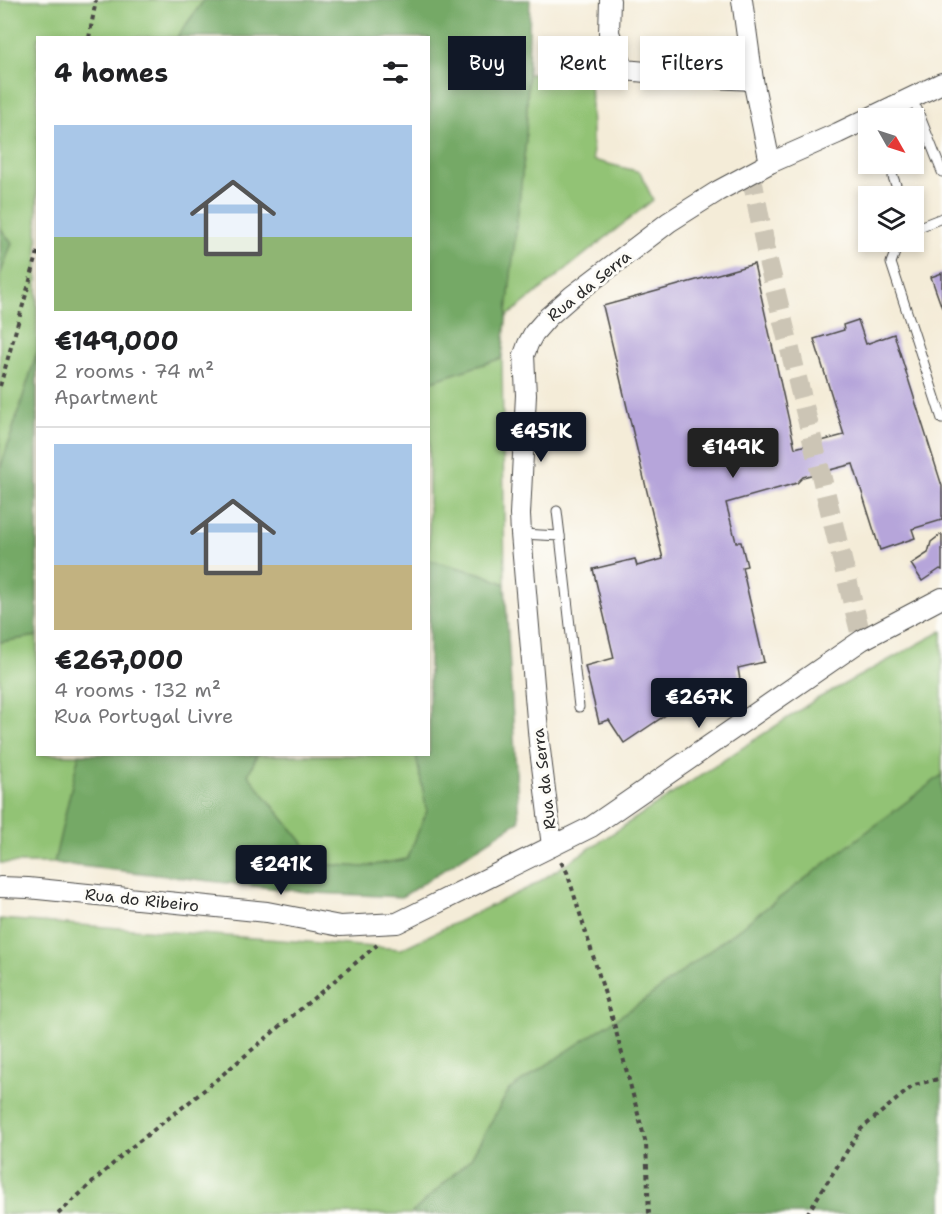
<!DOCTYPE html>
<meta charset="utf-8">
<style>
:root{--surface:#fff;--page:#f6f6f6;--text:#202124;--muted:#757577;--line:#e0e0e0;--accent:#111827}
body{margin:0;font-family:"Shantell Sans",sans-serif;background:var(--page);color:var(--text);height:100vh;display:flex;flex-direction:column;font-size:22px;white-space:nowrap}
*{box-sizing:border-box;margin:0}
p{font-size:20px;color:var(--muted)}
.icon{flex:none;width:33px;height:33px;fill:none;stroke:currentColor;stroke-width:2;stroke-linecap:round;stroke-linejoin:round}
.map{position:relative;flex:1;overflow:hidden}
.drawer{position:absolute;left:36px;top:36px;width:394px;height:720px;display:flex;flex-direction:column;background:var(--surface);border-radius:0px;box-shadow:0 3px 9px #0003}
.drawer>*{flex:none}
.banner{position:absolute;left:448px;top:36px;width:404px;height:54px;display:flex;gap:12px}
.needle{width:39px;rotate:129deg}
.buttons{position:absolute;left:858px;top:108px;display:grid;gap:12px}
.buttons a{display:grid;place-items:center;width:66px;height:66px;border-radius:0px;background:var(--surface);box-shadow:0 3px 9px #0003;font-size:30px}
.price{position:absolute;translate:-50% -51px;padding:0 14px;border-radius:6px;background:var(--accent);color:#fff;font-size:20px;line-height:39px;filter:drop-shadow(0 2px 3px #0008)}
.price::after{content:'';position:absolute;left:50%;top:36px;width:18px;height:14px;margin-left:-9px;background:inherit;clip-path:polygon(0 0,100% 0,50% 100%)}
.price.active{background:#222;color:#fff}
ul{padding:0;list-style:none}
li{display:grid;align-content:center;gap:12px;height:318px;padding:0 18px}
li+li{border-top:2px solid var(--line)}
li span{display:grid;place-items:center;height:186px;border-radius:0px;color:#555}
li>.icon{margin-inline-start:auto}
span .icon{width:108px;height:108px;fill:#fffc;stroke-width:1}
li b{font-size:26px}
h2{display:flex;justify-content:space-between;align-items:center;height:72px;padding:0 18px;font-size:26px}
.pill{padding:0 21px;border-radius:0px;background:var(--surface);box-shadow:0 3px 9px #0003;font-size:21px;line-height:54px}
.pill.active{background:var(--accent);color:#fff}
.map>svg:first-child{display:block}
</style>
<div class="map">
<svg width="942" height="1214" viewBox="0 0 942 1214">
<rect width="100%" height="100%" fill="#fdfcf7"/>
<filter id="ink" filterUnits="userSpaceOnUse"><feTurbulence type="fractalNoise" baseFrequency=".0167" numOctaves="2"/><feDisplacementMap in="SourceGraphic" scale="12" xChannelSelector="R" yChannelSelector="G"/><feConvolveMatrix kernelMatrix="1 2 1 2 8 2 1 2 1" color-interpolation-filters="sRGB"/></filter>
<filter id="wash" filterUnits="userSpaceOnUse"><feTurbulence type="fractalNoise" baseFrequency=".008" numOctaves="4" result="noise"/><feDisplacementMap in="SourceGraphic" scale="24" xChannelSelector="R" yChannelSelector="G"/><feGaussianBlur stdDeviation="1.35" result="paint"/><feColorMatrix in="noise" values="0 0 0 0 0 0 0 0 0 0 0 0 0 0 0 0 0 1.4 0 .05"/><feComposite in="paint" operator="in"/></filter>
<g filter="url(#wash)">
<rect width="100%" height="100%" fill="#f4ecd8"/>
<!-- green -->
<g fill="#92c374" stroke="#5e7750" stroke-width="1.5">
<polygon points="0,0 204,0 177,37 38,38 37,352 0,470 0,275 12,243 0,228"/>
<polygon points="528,74 590,77 593,160 640,172 653,200 506,317 526,139"/>
<polygon points="502,358 505,584 482,574 429,560 429,382"/>
<polygon points="942,631 942,775 646,999 509,1090 471,1158 411,1214 0,1214 0,919 401,949 534,885 815,700"/>
<polygon points="37,636 38,754 79,755 54,863 0,863 0,642"/>
<polygon points="257,755 416,755 427,811 407,859 363,867 320,864 248,775"/>
</g>
<!-- forest -->
<g fill="#75a966" stroke="#506a48" stroke-width="1.5">
<polygon points="204,0 530,0 526,139 502,358 429,382 429,38 177,37"/>
<polygon points="0,228 12,243 0,275"/>
<polygon points="37,352 37,636 0,642 0,470"/>
<polygon points="429,560 482,574 505,584 519,821 402,897 315,893 54,863 79,754 257,755 248,775 320,864 363,867 407,859 427,811 416,755 429,754"/>
<polygon points="942,775 942,1214 411,1214 471,1158 509,1090 646,999"/>
</g>
<g id="blocks">
<!-- building -->
<g fill="#b6a5da">
<polygon points="754,264 795,448 844,435 814,339 844,330 843,325 858,320 866,344 894,334 942,486 942,520 912,529 915,538 880,550 853,464 803,477 797,483 726,503 736,542 741,542 747,566 742,567 764,662 738,668 740,680 700,692 624,743 609,720 599,723 585,666 614,658 593,569 635,559 637,566 663,559 603,306"/>
<polygon points="942,273 942,308 931,277"/>
<polygon points="940,535 942,535 942,570 940,569 922,581 911,564 928,553 931,542"/>
</g>
</g>
</g>
<g filter="url(#ink)">
<use href="#blocks" fill-opacity="0" stroke="#494845" stroke-width="1.5"/>
<g fill="none" stroke-linecap="round" stroke-linejoin="round">
<!-- minor-tunnel -->
<polyline stroke="#ccc5b5" stroke-width="20" stroke-dasharray="20 10" stroke-linecap="butt" points="751,173 768,261 862,640"/>
<defs>
<g id="service">
<polyline points="917,109 942,172"/>
<polyline points="893,177 900,196"/>
<polyline points="914,229 942,218"/>
<polyline points="899,242 891,263 942,419"/>
<polyline points="557,511 560,536"/>
<polyline points="521,534 560,536 579,707"/>
</g>
<g id="minor">
<polyline points="610,0 609,33 624,70 712,78 753,80"/>
<polyline points="742,0 753,80 770,163"/>
<polyline points="552,846 539,742 521,534 520,514 526,395 524,355 528,344 534,333 548,317 572,296 669,222 718,191 770,163 838,133 942,83"/>
<polyline points="0,887 28,888 267,912 340,926 397,923 591,827 862,640 942,598"/>
</g>
</defs>
<!-- service casing -->
<use href="#service" stroke="#494845" stroke-width="11"/>
<!-- minor casing -->
<use href="#minor" stroke="#494845" stroke-width="22"/>
<!-- path -->
<g stroke="#494845" stroke-width="4" stroke-dasharray="4.5 4.5" stroke-linecap="butt">
<polyline points="89,38 96,0"/>
<polyline points="0,386 38,252"/>
<polyline points="561,862 567,872 613,1020 646,1144 649,1214"/>
<polyline points="58,1214 128,1150 197,1096 377,945"/>
<polyline points="807,1214 861,1129 914,1085 942,1078"/>
</g>
<!-- service -->
<use href="#service" stroke="#fff" stroke-width="9"/>
<!-- minor -->
<use href="#minor" stroke="#fff" stroke-width="20"/>
</g>
</g>
<g text-anchor="middle" dominant-baseline="central" stroke-width="6" stroke-linejoin="round" paint-order="stroke">
<!-- street labels -->
<g font-size="16" fill="#2b2b2b" stroke="#fdfcf7">
<text transform="translate(589 286) rotate(-39)">Rua da Serra</text>
<text transform="translate(544 779) rotate(-97)">Rua da Serra</text>
<text transform="translate(142 900) rotate(6)">Rua do Ribeiro</text>
</g>
</g>
</svg>
<div class="buttons">
<a><svg class="needle" viewBox="-14 -14 28 28"><path d="M0-13l5 13h-10z" fill="#e53935"/><path d="M0 13l5-13h-10z" fill="#757577"/></svg></a>
<a><svg class="icon" aria-label="layers" viewBox="0 0 24 24"><path d="M12 4l9 5-9 5-9-5zM3 14l9 5 9-5"/></svg></a>
</div>
<b class="price" style="left:541px;top:463px">€451K</b>
<b class="price active" style="left:733px;top:479px">€149K</b>
<b class="price" style="left:699px;top:729px">€267K</b>
<b class="price" style="left:281px;top:896px">€241K</b>
<div class="banner">
<a class="pill active">Buy</a>
<a class="pill">Rent</a>
<a class="pill">Filters</a>
</div>
<section class="drawer">
<h2>4 homes<svg class="icon" aria-label="filters" viewBox="0 0 24 24"><path d="M4 7h16M4 17h16"/><circle cx="9" cy="7" r="2"/><circle cx="15" cy="17" r="2"/></svg></h2>
<ul>
<li><span style="background:linear-gradient(#a9c7e8 60%,#8fb573 0)"><svg class="icon" aria-label="home" viewBox="0 0 24 24"><path d="M3 11l9-7 9 7M6 9v11h12V9"/></svg></span><div><b>€149,000</b><p>2 rooms · 74 m²</p><p>Apartment</p></div></li>
<li><span style="background:linear-gradient(#a9c7e8 65%,#c2b280 0)"><svg class="icon" aria-label="home" viewBox="0 0 24 24"><path d="M3 11l9-7 9 7M6 9v11h12V9"/></svg></span><div><b>€267,000</b><p>4 rooms · 132 m²</p><p>Rua Portugal Livre</p></div></li>
</ul>
</section>
</div>
